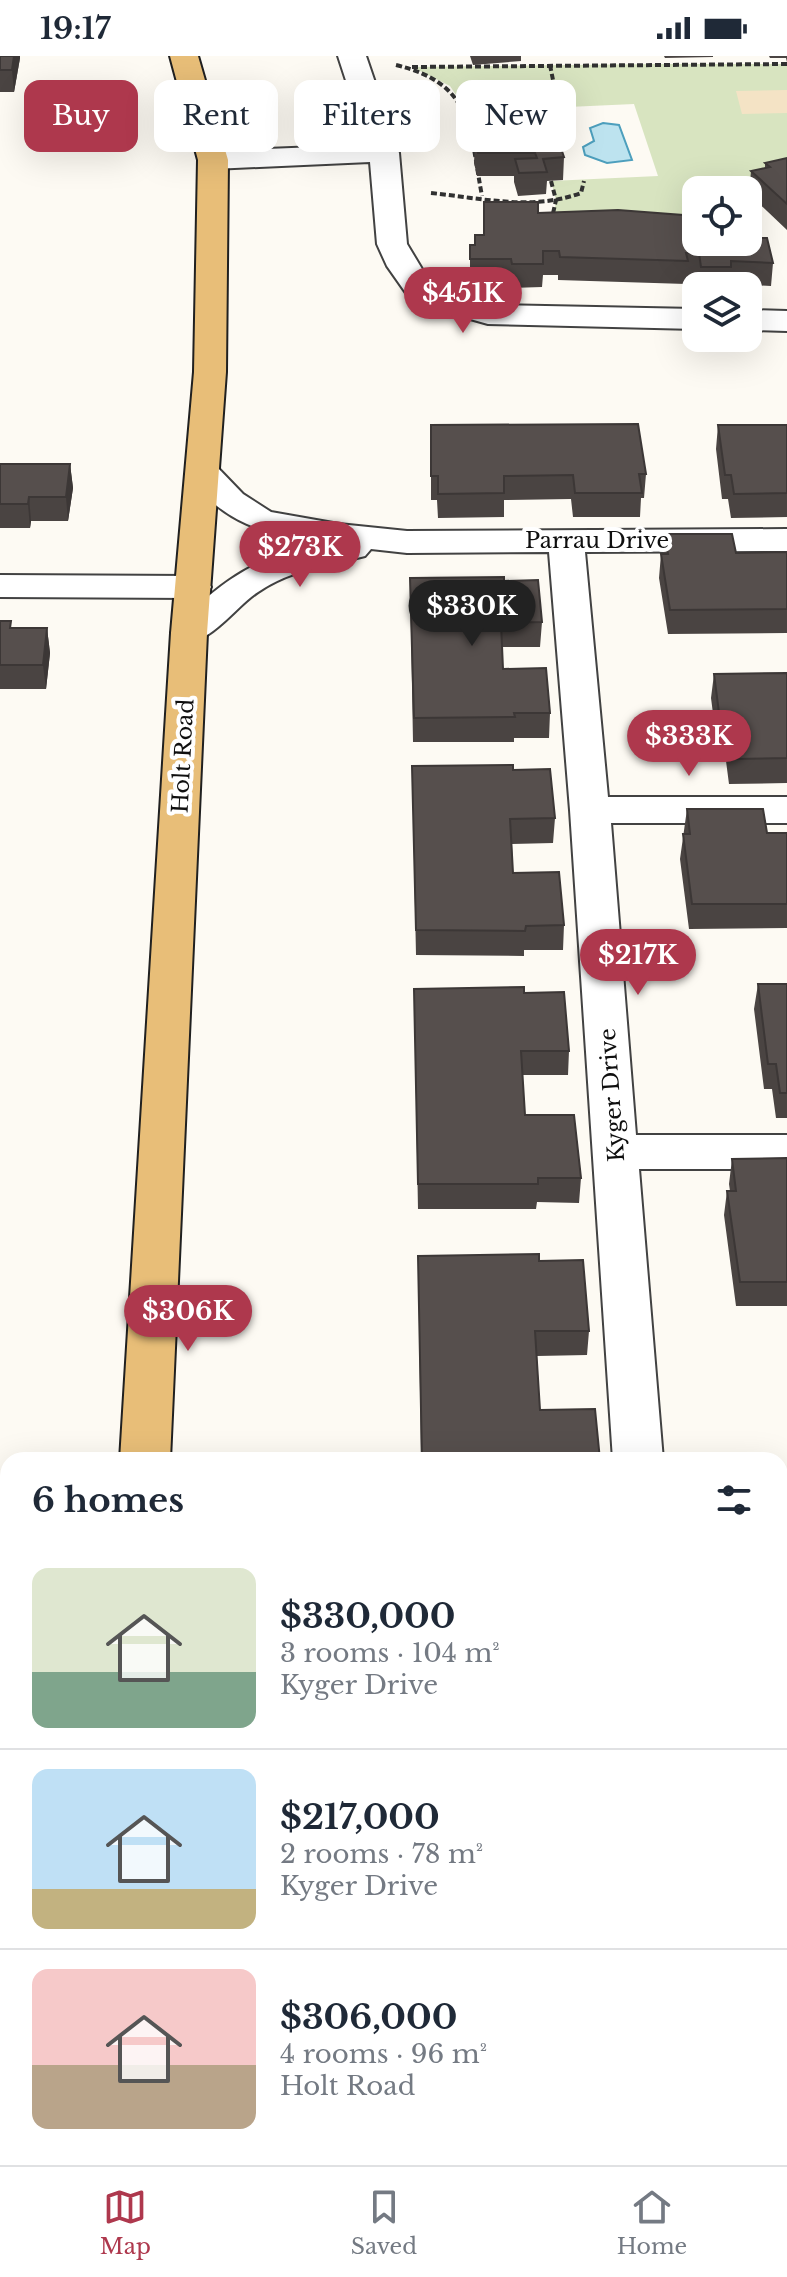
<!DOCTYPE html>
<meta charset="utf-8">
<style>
:root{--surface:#fff;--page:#f6f6f7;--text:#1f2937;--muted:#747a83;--line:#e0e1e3;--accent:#ae384d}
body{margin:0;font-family:"Libre Baskerville",serif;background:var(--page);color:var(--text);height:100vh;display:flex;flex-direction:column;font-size:30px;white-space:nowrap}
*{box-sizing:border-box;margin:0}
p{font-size:26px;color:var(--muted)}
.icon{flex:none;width:44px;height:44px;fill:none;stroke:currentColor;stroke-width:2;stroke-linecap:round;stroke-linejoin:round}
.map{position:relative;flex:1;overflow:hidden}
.sheet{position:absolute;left:0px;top:1396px;width:788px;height:714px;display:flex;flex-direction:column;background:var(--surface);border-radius:24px 24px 0 0;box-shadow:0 8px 32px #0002}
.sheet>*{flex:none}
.guide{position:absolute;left:24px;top:24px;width:740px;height:72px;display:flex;gap:16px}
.controls{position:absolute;left:682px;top:120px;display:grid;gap:16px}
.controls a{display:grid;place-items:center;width:80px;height:80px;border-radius:16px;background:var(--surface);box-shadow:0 8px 32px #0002;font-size:40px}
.price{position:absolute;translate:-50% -68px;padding:0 18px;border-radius:28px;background:var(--accent);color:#fff;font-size:26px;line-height:52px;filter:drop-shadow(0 2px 4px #0008)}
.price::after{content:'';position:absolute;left:50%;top:48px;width:24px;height:18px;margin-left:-12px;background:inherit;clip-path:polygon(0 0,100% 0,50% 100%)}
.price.current{background:#222;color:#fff}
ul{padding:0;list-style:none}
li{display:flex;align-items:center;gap:24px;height:200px;padding:0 32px}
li+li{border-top:2px solid var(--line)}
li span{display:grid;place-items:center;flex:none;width:224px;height:160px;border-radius:16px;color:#555}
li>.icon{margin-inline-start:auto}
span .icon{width:96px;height:96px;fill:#fffc;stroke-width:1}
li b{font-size:34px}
h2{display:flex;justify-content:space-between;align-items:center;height:96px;padding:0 32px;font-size:34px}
.pill{padding:0 28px;border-radius:16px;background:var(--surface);box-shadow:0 8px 32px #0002;font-size:28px;line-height:72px}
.pill.current{background:var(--accent);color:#fff}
.status{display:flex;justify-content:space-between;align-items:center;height:56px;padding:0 40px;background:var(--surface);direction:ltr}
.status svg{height:22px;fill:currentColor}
.tabs{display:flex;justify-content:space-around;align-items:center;height:112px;border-top:2px solid var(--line);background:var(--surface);font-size:22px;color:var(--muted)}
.tabs a{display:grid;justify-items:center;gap:4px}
.tabs .current{color:var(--accent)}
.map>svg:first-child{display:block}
</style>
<div class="status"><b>19:17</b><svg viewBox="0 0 49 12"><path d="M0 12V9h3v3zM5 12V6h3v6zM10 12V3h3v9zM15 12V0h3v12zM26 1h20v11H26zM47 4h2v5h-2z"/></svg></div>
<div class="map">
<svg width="787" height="2109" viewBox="0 0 787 2109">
<rect width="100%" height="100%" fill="#fdfaf3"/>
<!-- green -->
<g fill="#d8e4c0">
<polygon points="657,8 787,8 787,119 738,134 696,134 696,160 554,160 556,144 551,125 658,120 634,48 568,51 566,44 557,44 462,48 450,30 412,11"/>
<rect x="96" y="2102" width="534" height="7"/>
</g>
<!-- sand -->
<polygon fill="#f4e3c5" points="787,34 787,57 742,58 736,35"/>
<!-- water -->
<polygon fill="#bde3ef" stroke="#4d9fbd" stroke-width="2" points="603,67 619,69 632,104 607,107 585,99 583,91 594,85 590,72"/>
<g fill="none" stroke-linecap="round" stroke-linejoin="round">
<defs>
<g id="minor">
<polygon points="338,0 366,0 399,97 407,188 428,223 453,238 489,249 696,253 696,273 488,268 431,252 406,237 387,210 377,188 370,106 213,113 203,110 198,104 203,98 213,95 367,89"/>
<polygon points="748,254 787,255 787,275 748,274"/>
<path d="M204,407L216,410L243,438L271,456L339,468L407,475L787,473V495L585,496L608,741H787V767H611L636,1079H787V1113H639L663,1404H613L570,754L549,496L407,497L371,493L365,500C327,510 292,513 258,536C232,553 209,593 176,585L171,577L176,569C226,522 254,502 322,487C266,479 221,467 187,417L192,410Z"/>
<polygon points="0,519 193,520 206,523 211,531 206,539 193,542 0,541"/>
<rect x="780" y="1518" width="7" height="44"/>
<polygon points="661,2102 721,2102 722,2109 662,2109"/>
</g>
<g id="major">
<polygon points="170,0 198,0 228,104 226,316 207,577 170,1404 120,1404 171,577 194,316 198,104"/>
<rect x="66" y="2102" width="60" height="7"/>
</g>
</defs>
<!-- minor casing -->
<use href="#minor" stroke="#424242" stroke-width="4"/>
<!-- major casing -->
<use href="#major" stroke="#202020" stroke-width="4"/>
<!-- path -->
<g stroke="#313131" stroke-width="4" stroke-dasharray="6 3" stroke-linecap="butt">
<path d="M396,9C474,28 469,72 482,140"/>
<polyline points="550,9 557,44 566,44 568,51"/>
<polyline points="412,11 787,8"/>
<polyline points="539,45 557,44"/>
<polyline points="551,125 556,144 552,162"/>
<polyline points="738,134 755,127"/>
<path d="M431,137C481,142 532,155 581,137L584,125"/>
</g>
<!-- minor -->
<use href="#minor" fill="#fff" fill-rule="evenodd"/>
<!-- major -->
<use href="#major" fill="#e8be78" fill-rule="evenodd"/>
</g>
<!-- wall -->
<g fill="#4a4442">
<polygon points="0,0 20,2 14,36 0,36"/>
<polygon points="470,0 521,0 521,5 473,9"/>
<polygon points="664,0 713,0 713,1 665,2"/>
<polygon points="769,0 787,0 787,6 786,2 770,2"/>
<polygon points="465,38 564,101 563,124 547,125 546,138 518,140 514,126 514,120 477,120 474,107 475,84 483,84 483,78 468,79 464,60"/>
<polygon points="787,102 787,174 749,138 751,115 765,112 765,107"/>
<polygon points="538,157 759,182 773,207 771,230 730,228 729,230 698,230 697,220 686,221 686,228 558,224 558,219 543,219 542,231 511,232 511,226 470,226 470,189 475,189 484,179"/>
<polygon points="431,369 646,418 644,442 641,442 640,461 573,461 571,443 504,444 504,461 438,462 437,444 431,444"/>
<polygon points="718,369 787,369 787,461 731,462 728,443 722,443 716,393"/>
<polygon points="0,408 70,408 73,432 68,465 31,465 30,472 0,472"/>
<polygon points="665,478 736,497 787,496 787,577 668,578 659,522 661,498 663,498"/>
<polygon points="410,522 504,525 542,566 540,591 502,591 503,613 550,657 549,682 514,682 514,686 413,686"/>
<polygon points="0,565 12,572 47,572 50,597 46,633 0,633"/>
<polygon points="787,617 787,727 729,728 726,705 719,704 711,642 714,618"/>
<polygon points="412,710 513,714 555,762 553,787 512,788 513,817 564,869 563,894 524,894 524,900 416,899"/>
<polygon points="687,753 767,777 787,777 787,872 689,873 680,803"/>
<polygon points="758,928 787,928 787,1062 776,1062 772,1033 764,1033 754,953"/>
<polygon points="414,933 524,937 569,995 568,1019 522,1019 525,1059 581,1122 579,1147 537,1146 536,1153 418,1153"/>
<polygon points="787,1102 787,1250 736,1250 724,1159 727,1135 730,1135 729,1128 732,1103"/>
<polygon points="418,1200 539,1205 589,1275 587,1299 537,1300 540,1354 600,1404 421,1404"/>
<rect x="780" y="1894" width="7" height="127"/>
</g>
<!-- shaded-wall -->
<g fill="#3c3736">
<polygon points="14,0 20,0 20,2 14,36 12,14"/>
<polygon points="70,408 73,432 68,465 66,441"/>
<polygon points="29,441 31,465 30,472 28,448"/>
<polygon points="47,572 50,597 46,633 43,609"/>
</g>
<!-- building -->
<g fill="#564f4d" stroke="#3c3736" stroke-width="2">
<polygon points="0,0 14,0 12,14 0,14"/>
<polygon points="475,34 537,34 542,36 564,101 543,103 547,116 519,117 515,103 537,102 535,97 478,97 475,84 493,84 491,77 487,77 483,59 486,59 486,55 469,56 465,38"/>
<polygon points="787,102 787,148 751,115 770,111 765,107"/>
<polygon points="484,146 538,146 538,157 618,154 696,160 696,186 748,186 748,149 751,149 759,182 767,182 773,207 731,205 731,211 701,211 699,197 686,197 688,205 560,201 559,195 543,195 543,208 512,208 511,203 470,203 470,189 475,189 475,179 484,179"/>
<polygon points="638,368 646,418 639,418 642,437 575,437 573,419 504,420 504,437 438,438 438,420 431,420 431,369"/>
<polygon points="718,369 787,369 787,437 734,438 731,419 725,419"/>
<polygon points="0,408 70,408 66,441 29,441 28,448 0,448"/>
<polygon points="665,478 732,478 736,497 787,496 787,553 670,554 661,498 668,498"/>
<polygon points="504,521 504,525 538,524 542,566 501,567 503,613 546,612 550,657 514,657 515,661 414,662 410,522"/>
<polygon points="0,565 11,565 10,572 47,572 43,609 0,609"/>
<polygon points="787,617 787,702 732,703 729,680 722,680 714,618"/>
<polygon points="513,709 513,714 550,713 555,762 510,763 513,817 559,816 564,869 526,870 525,875 416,874 412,710"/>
<polygon points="687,753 763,753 767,777 787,777 787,848 692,848 683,778 690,778"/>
<polygon points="758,928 787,928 787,1037 780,1037 776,1008 768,1008"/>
<polygon points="524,931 524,937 564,936 569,995 521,995 525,1059 574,1059 581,1122 538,1122 538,1128 418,1128 414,933"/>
<polygon points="787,1102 787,1226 740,1226 727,1135 736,1135 732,1103"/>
<polygon points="539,1198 539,1205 583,1204 589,1275 535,1275 540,1354 595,1353 600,1404 422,1404 418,1200"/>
<rect x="780" y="1894" width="7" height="107"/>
</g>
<g text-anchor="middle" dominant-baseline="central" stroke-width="8" stroke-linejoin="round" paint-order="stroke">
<!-- street labels -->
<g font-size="22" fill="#0f0f0f" stroke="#fff">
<text x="597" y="484">Parrau Drive</text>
<text transform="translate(183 700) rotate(-87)">Holt Road</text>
<text transform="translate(612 1039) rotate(-94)">Kyger Drive</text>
</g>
</g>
</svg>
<div class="controls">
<a><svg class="icon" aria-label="locate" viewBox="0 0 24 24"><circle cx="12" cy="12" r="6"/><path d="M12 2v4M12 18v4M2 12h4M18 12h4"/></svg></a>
<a><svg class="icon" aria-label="layers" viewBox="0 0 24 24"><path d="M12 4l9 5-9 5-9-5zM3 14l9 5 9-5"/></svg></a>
</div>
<b class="price" style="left:463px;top:279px">$451K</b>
<b class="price" style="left:300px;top:533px">$273K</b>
<b class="price current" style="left:472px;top:592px">$330K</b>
<b class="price" style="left:689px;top:722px">$333K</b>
<b class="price" style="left:638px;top:941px">$217K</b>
<b class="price" style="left:188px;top:1297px">$306K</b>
<div class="guide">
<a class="pill current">Buy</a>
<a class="pill">Rent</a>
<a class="pill">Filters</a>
<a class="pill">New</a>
</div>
<section class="sheet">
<h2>6 homes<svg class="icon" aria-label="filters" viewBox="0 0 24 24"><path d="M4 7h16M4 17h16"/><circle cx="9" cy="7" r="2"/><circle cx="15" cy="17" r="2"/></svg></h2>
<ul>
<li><span style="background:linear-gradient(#dfe7d0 65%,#7fa58c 0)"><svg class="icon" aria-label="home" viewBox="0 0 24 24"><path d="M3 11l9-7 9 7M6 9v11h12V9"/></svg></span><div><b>$330,000</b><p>3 rooms · 104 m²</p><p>Kyger Drive</p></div></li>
<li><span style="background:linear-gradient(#bfe0f5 75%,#c2b280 0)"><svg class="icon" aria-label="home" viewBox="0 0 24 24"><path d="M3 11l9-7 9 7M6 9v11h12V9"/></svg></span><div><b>$217,000</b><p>2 rooms · 78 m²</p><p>Kyger Drive</p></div></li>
<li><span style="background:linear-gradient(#f6c9c9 60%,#b9a48a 0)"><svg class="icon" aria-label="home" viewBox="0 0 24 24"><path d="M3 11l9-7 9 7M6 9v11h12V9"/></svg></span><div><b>$306,000</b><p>4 rooms · 96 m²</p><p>Holt Road</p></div></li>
</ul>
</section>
</div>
<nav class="tabs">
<a class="current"><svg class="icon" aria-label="map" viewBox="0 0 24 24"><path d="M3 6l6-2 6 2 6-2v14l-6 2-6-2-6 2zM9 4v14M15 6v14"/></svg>Map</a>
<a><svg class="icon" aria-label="saved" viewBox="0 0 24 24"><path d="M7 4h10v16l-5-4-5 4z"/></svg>Saved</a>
<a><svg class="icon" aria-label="home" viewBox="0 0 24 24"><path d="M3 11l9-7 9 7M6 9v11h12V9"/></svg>Home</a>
</nav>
